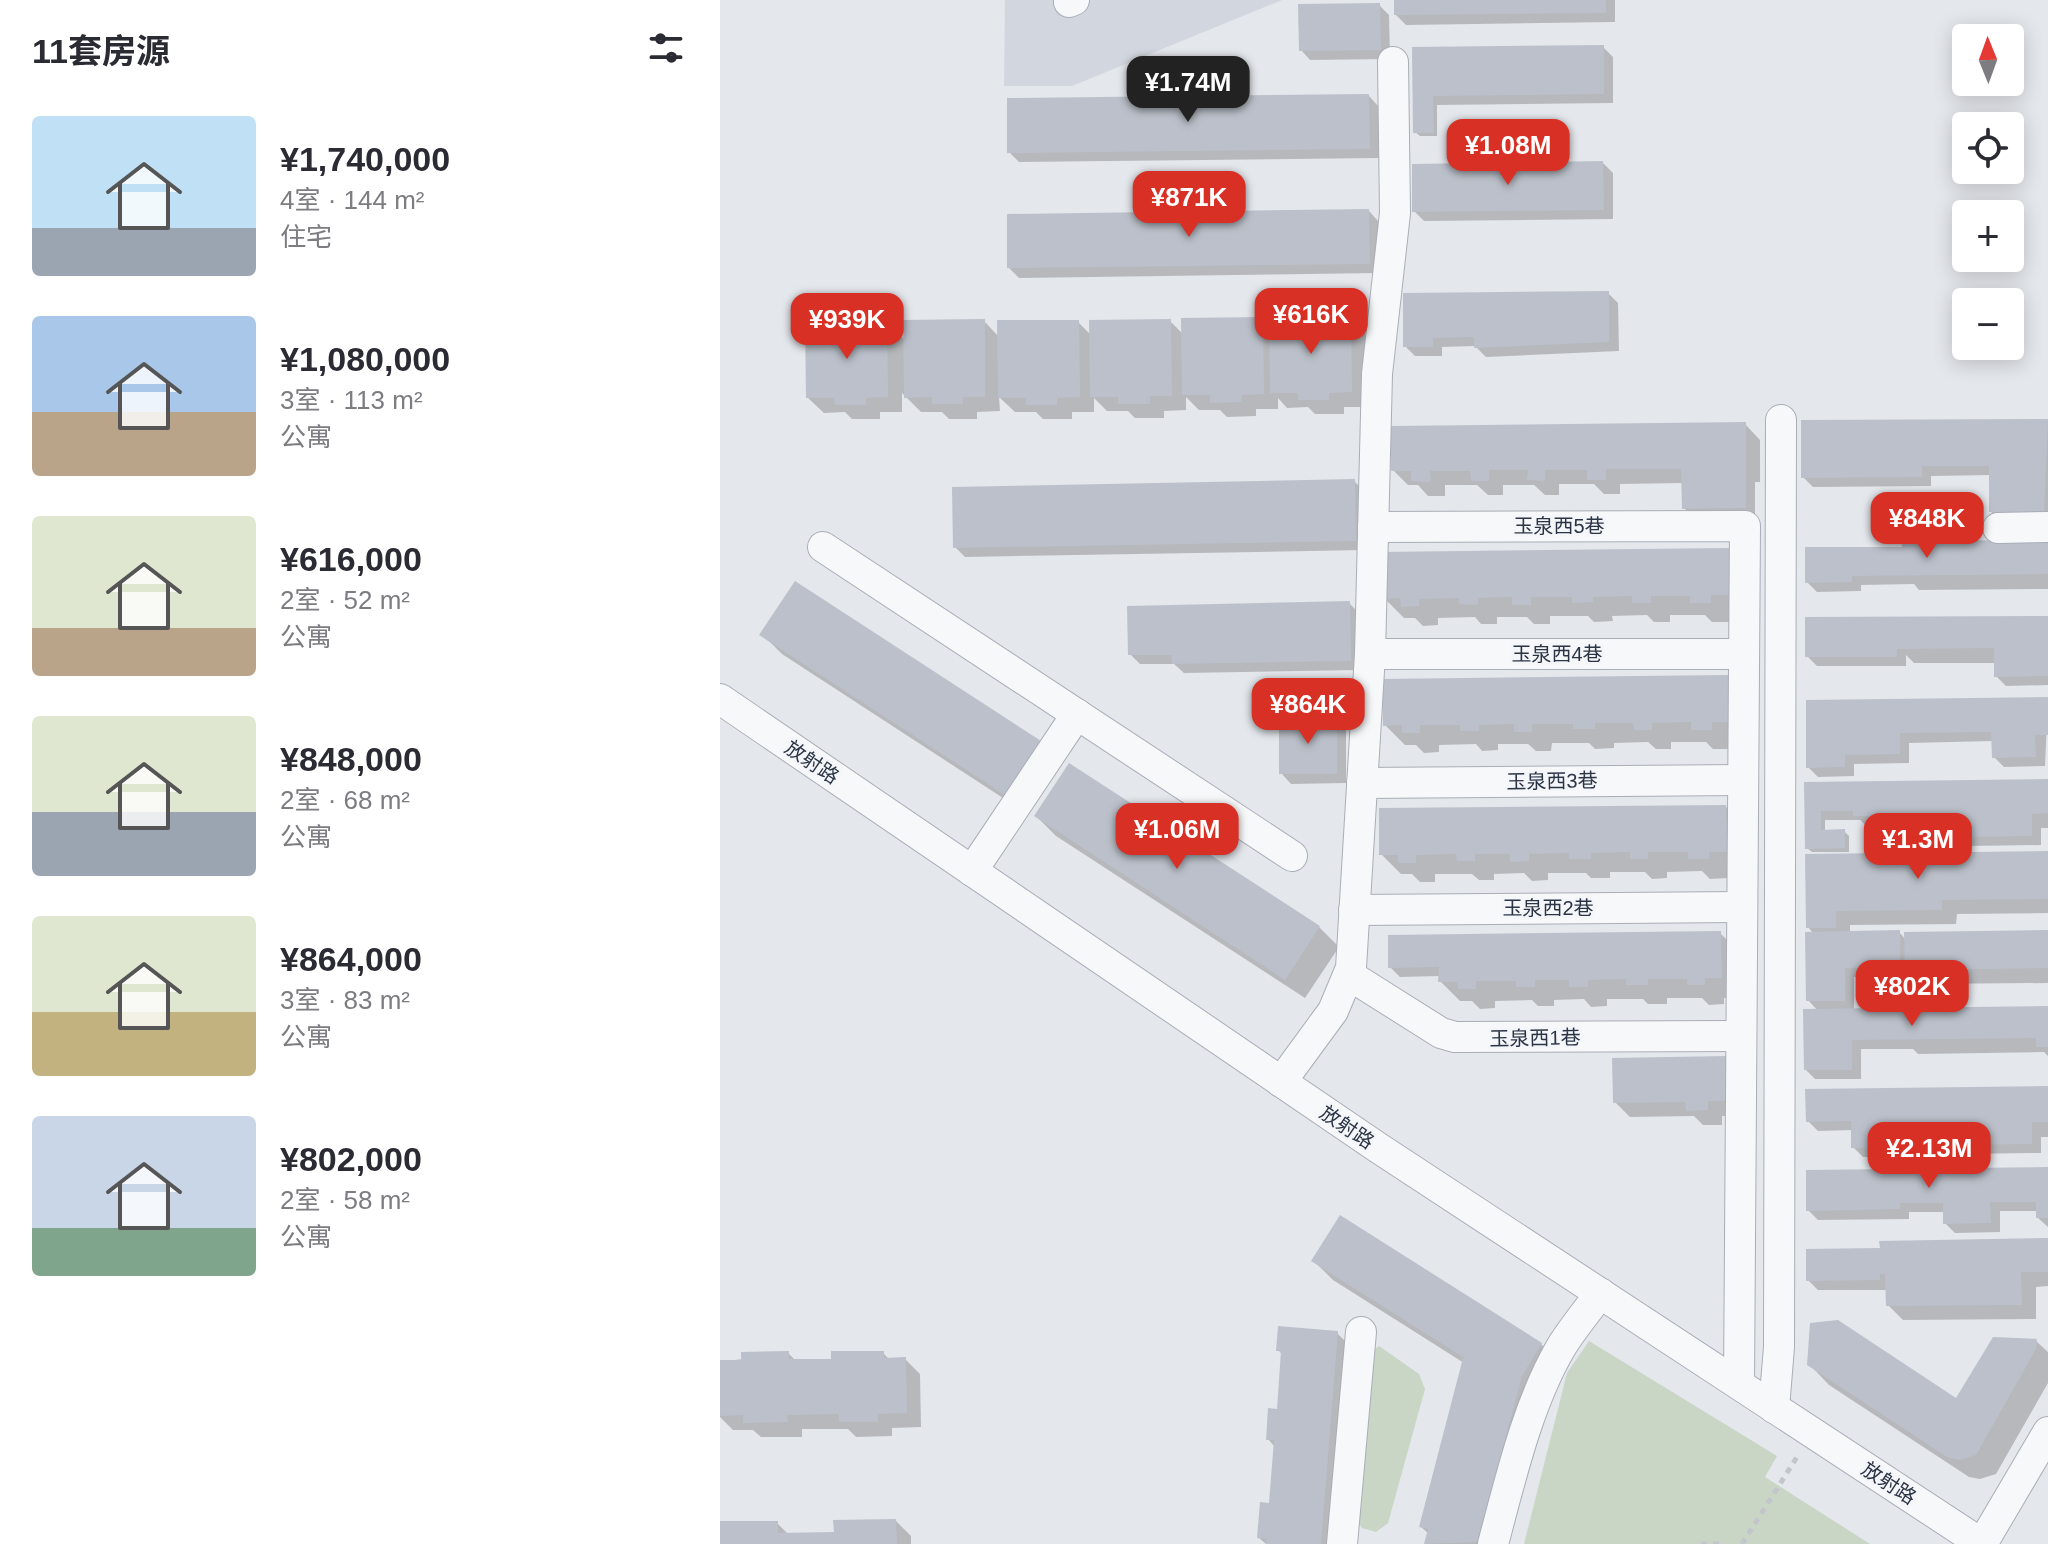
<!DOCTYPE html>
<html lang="zh">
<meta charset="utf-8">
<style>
:root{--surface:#fff;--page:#f2f2f3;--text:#2b2b33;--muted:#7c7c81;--accent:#d93025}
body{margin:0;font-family:Helvetica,"Noto Sans SC",sans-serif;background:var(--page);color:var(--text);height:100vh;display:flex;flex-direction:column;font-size:30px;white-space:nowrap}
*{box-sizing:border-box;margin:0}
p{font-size:26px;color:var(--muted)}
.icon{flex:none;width:44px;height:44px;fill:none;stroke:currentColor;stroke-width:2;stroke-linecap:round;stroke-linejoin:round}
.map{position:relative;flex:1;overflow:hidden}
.sheet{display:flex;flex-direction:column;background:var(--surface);width:720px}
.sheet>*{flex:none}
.needle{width:52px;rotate:359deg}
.fabs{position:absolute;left:1232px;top:24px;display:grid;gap:16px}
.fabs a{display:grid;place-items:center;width:72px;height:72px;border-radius:8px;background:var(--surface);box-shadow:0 4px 20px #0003;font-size:40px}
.price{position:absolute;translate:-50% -68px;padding:0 18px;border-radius:16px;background:var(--accent);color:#fff;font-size:26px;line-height:52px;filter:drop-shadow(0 2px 4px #0008)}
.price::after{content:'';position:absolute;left:50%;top:48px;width:24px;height:18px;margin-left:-12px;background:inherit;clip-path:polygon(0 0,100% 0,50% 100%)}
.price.on{background:#222;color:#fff}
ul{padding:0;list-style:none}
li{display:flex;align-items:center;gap:24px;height:200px;padding:0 32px}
li span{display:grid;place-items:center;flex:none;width:224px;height:160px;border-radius:8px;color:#555}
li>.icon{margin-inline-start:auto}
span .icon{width:96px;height:96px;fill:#fffc;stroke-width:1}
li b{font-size:34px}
h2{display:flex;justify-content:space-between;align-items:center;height:96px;padding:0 32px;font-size:34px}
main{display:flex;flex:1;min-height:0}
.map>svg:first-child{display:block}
</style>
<main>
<section class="sheet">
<h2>11套房源<svg class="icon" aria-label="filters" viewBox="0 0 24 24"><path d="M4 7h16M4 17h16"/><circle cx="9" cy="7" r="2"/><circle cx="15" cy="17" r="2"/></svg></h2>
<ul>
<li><span style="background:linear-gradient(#bfe0f5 70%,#9aa5b1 0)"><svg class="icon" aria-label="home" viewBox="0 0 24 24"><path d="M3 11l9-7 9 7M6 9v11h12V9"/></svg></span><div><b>¥1,740,000</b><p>4室 · 144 m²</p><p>住宅</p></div></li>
<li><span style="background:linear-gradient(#a9c7e8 60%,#b9a48a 0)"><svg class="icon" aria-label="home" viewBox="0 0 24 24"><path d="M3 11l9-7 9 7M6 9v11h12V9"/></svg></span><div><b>¥1,080,000</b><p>3室 · 113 m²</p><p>公寓</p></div></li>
<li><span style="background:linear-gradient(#dfe7d0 70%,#b9a48a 0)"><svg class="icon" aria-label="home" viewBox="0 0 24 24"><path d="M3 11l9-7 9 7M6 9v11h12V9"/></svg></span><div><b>¥616,000</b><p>2室 · 52 m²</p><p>公寓</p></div></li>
<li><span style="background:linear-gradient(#dfe7d0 60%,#9aa5b1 0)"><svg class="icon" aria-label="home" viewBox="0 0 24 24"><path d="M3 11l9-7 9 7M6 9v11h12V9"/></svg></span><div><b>¥848,000</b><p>2室 · 68 m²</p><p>公寓</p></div></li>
<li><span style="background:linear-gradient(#dfe7d0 60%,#c2b280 0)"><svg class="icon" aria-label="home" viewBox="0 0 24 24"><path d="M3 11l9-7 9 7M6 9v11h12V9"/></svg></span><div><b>¥864,000</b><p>3室 · 83 m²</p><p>公寓</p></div></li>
<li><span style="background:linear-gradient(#c9d6e8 70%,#7fa58c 0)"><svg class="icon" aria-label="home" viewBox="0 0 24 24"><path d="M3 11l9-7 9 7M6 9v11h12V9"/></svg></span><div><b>¥802,000</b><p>2室 · 58 m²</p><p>公寓</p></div></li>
</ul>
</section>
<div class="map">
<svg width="1328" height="1544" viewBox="0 0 1328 1544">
<rect width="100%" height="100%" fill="#e4e7ec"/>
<!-- built -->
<polygon fill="#d2d6de" points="285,0 562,0 352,86 284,86"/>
<!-- green -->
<g fill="#c9d6c5">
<polygon points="869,1341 1057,1456 1045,1477 1150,1544 804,1544 847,1373"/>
<polygon points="659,1346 699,1374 705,1389 668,1523 656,1532 642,1528 639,1523 651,1352"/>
</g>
<!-- shadow -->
<g fill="#0003">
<polygon points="676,0 895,0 895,22 686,25 676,15"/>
<polygon points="659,5 669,15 670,59 590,60 581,50"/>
<polygon points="883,47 893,57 893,103 717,105 717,136 700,136 695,132 694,49"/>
<polygon points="649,96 658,106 659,158 299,162 289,152"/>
<polygon points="883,163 893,173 893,219 704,221 694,211"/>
<polygon points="649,211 658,221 659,273 299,278 289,268"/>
<polygon points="888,293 898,303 899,351 766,357 755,346 722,347 722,356 695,356 685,346 685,295"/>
<polygon points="630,317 645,332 646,407 624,407 624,414 595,414 588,407 567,408 558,398 558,409 536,409 536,416 507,417 500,410 479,410 466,397 466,410 444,411 444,418 415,418 408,411 387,411 374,398 374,412 352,412 352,419 323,419 316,412 295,412 279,397 280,411 257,412 257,419 229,419 222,412 201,412 182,393 182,412 160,412 160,419 132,419 125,412 104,413 88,398 167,322 185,340 264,321 279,337 358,322 372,336 450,321 463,334 542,319 551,328"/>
<polygon points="1328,421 1328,521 1281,521 1271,512 1271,475 1211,476 1211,486 1093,487 1083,477 1083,422"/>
<polygon points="1025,424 1040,440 1040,482 1035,482 1035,517 974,518 964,508 963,483 900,484 900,494 884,494 874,484 839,484 839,495 825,495 814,485 783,485 783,495 768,495 757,485 725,485 725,496 708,496 698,485 688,485 673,470"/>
<polygon points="634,481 644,491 645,550 245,557 235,547"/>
<polygon points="1328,542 1328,589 1199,590 1194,584 1141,585 1141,591 1097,592 1087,582 1183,549"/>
<polygon points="1008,550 1028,570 1010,622 992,622 985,615 950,615 950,622 934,622 927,615 892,616 893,621 874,622 868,616 830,616 830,624 814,624 807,617 777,617 777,624 761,624 755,617 718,618 718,625 703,626 695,618 684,618 664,598"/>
<polygon points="75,584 306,813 62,654 42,634"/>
<polygon points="629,603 639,613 640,670 464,673 454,664 420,664 410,654"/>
<polygon points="1328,618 1328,685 1286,686 1276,676 1276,663 1194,663 1186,655 1186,666 1097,666 1087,656"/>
<polygon points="1009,677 1011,749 993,749 986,742 951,742 951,749 936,749 928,742 894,743 894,748 875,749 869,743 832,743 831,751 816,751 808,744 778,744 778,750 762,751 756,744 719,745 719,752 704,753 696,745 685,745 665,725"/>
<polygon points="1328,699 1325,766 1284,767 1274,757 1273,741 1189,743 1189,763 1134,764 1134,776 1098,777 1088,767 1088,702"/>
<polygon points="616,719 626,729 626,783 571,784 562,774"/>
<polygon points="1328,781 1328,828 1321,828 1321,845 1180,847 1170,837 1170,830 1151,830 1140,820 1105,820 1105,831 1124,831 1129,836 1129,852 1092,852 1087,848 1086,784"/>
<polygon points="1006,807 1026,827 1008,878 990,879 982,871 947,872 947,878 932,879 925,872 890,872 890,878 871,878 866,873 828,873 828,880 812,881 804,873 774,874 774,880 759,880 752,874 715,874 715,882 700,882 692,874 681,874 661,854"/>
<polygon points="316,816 599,927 619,947 585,998 336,836"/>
<polygon points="1328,853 1328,913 1237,914 1236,924 1130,925 1130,933 1179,932 1186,940 1328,932 1328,983 1202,984 1189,971 1189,976 1134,977 1134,1010 1328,1008 1328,1056 1324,1052 1198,1054 1193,1049 1141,1049 1141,1079 1095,1079 1086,1070 1098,1011 1088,1000 1094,934 1088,927 1087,856"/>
<polygon points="1000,933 1020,953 1021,997 1004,998 1004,1004 989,1005 982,998 947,998 947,1004 928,1004 923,999 887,999 887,1006 871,1007 864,999 834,1000 834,1006 818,1006 812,1000 775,1001 775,1008 760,1009 752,1001 740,1001 720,981 720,976 680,977 670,967"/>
<polygon points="1007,1058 1023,1116 1002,1116 1002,1125 983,1125 974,1116 910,1117 895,1102"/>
<polygon points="1328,1088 1328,1137 1321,1137 1321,1153 1239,1154 1229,1144 1229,1138 1194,1138 1186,1130 1187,1156 1143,1157 1133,1147 1133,1130 1098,1131 1088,1121"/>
<polygon points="1328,1169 1328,1227 1318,1218 1318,1211 1280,1211 1280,1232 1235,1233 1225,1223 1225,1212 1189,1212 1189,1219 1098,1220 1088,1210"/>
<polygon points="1328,1240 1328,1286 1316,1287 1316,1319 1183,1320 1168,1305 1167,1290 1098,1290 1088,1280 1159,1250"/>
<polygon points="593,1260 821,1344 841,1364 783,1544 706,1544 709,1534 701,1527 744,1363 613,1280"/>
<polygon points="617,1333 637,1353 622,1544 546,1544 539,1538 551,1505 555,1447 548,1439 558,1411 563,1355 558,1350"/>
<polygon points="1316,1341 1328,1352 1328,1383 1276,1474 1260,1479 1249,1477 1109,1385 1089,1364 1237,1401"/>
<polygon points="68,1353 76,1361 113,1361 163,1353 170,1360 185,1359 200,1374 201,1427 172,1428 172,1436 136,1437 128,1429 82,1429 82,1437 41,1437 33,1430 13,1430 0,1417 0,1362"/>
<polygon points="176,1521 191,1536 191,1544 0,1544 0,1523 57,1523 69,1535 116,1534"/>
</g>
<!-- building -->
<g fill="#bbc0ca">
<polygon points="674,0 886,0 886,13 674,15"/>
<polygon points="660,3 661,50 579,51 578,4"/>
<polygon points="884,45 884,94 713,96 714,133 693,133 692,47"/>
<polygon points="649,94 650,149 287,153 287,98"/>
<polygon points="883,161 884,210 692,212 692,164"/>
<polygon points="649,209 650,264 287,268 287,214"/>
<polygon points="889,291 889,342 754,348 754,337 713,338 713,347 683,347 683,293"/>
<polygon points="631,315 632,392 609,393 609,400 578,400 578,393 550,393 549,316"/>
<polygon points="543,317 544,394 522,395 521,402 490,403 490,395 462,395 461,318"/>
<polygon points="265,319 265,397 243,397 243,404 212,404 212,397 184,398 183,320"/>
<polygon points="451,319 452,396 430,396 430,404 398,404 398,397 370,397 369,320"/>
<polygon points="167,320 168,397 146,398 146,405 115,405 114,398 86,398 85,321"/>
<polygon points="277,320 359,320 360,397 337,398 337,405 306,405 306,398 278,398"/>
<polygon points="1328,419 1324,512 1269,512 1269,466 1202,466 1202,477 1081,478 1081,420"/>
<polygon points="1026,422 1026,508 962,509 961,469 886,469 886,480 867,480 867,470 825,470 825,481 807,480 808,470 769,470 769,481 751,481 750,471 710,471 711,482 691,481 691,471 671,471 671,426"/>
<polygon points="635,479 636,541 233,548 232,487"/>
<polygon points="1328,540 1328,574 1132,576 1132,582 1085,583 1085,547 1182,547 1181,541"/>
<polygon points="1009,548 1009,595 991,595 991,603 970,603 970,596 931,596 931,603 912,603 912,596 873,597 873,602 852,603 852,597 811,597 811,605 792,605 792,597 758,598 758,605 739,604 739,598 699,599 699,606 681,607 680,598 662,599 661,552"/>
<polygon points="75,581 321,741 285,795 39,635"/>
<polygon points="630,601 631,661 452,664 451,655 408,655 407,606"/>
<polygon points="1328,616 1328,676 1274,677 1274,648 1177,649 1177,657 1085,657 1085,617"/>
<polygon points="1010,675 1011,722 992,722 992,730 971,730 971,722 932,723 932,730 914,730 913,723 875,723 875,729 853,729 853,724 812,724 812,732 794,732 794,724 759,725 759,731 740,731 740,725 700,725 700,733 682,733 682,725 663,726 662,679"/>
<polygon points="1328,697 1328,735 1315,735 1316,757 1272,758 1271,732 1180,733 1180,754 1125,755 1125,767 1086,768 1086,700"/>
<polygon points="617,717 617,774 559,774 559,718"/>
<polygon points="349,763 600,926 565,980 314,816"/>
<polygon points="1328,779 1328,813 1312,814 1312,836 1168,838 1168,816 1133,816 1133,811 1101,811 1101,830 1125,829 1125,848 1085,849 1084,782"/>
<polygon points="1006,805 1007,852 989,852 989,859 968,859 968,852 928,852 928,859 910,859 910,852 871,853 871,859 849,859 849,853 809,854 809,861 790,862 790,854 755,854 755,861 737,861 736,854 696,855 696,863 678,863 678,855 659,855 659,808"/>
<polygon points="1328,851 1328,899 1222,900 1222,910 1116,911 1116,928 1086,928 1085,854"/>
<polygon points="1180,930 1180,967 1125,968 1125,1001 1086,1001 1085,932"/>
<polygon points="1328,930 1328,968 1185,970 1184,932"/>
<polygon points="1001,931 1002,978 985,978 985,985 967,985 967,979 928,979 928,985 906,985 906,979 868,980 868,987 849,987 849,980 815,980 815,987 796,987 796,981 756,981 756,989 738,989 737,982 718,982 719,967 668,968 668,935"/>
<polygon points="1328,1006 1328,1047 1316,1047 1316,1038 1132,1040 1132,1070 1084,1070 1083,1009"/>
<polygon points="1008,1056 1009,1101 988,1101 988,1110 966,1111 965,1102 893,1103 892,1058"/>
<polygon points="1328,1086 1328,1122 1312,1122 1312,1144 1227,1145 1227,1123 1177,1124 1178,1147 1131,1148 1131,1121 1086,1122 1085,1089"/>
<polygon points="1328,1167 1328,1218 1316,1218 1316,1202 1270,1202 1271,1223 1223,1224 1223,1203 1180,1203 1180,1209 1086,1211 1086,1170"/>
<polygon points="620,1215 822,1343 802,1376 758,1542 704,1544 708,1529 699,1527 743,1358 746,1359 591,1261"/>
<polygon points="1328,1238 1328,1272 1301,1272 1302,1305 1166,1306 1165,1274 1160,1274 1160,1280 1086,1281 1086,1249 1160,1248 1159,1241"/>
<polygon points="1118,1320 1236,1398 1273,1337 1317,1339 1316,1349 1256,1455 1239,1460 1227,1457 1087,1365 1090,1323"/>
<polygon points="558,1326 618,1331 601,1544 546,1544 546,1539 537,1538 540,1502 549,1503 554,1440 546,1440 548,1408 557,1409 561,1351 556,1351"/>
<polygon points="69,1351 69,1359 111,1359 111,1351 164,1351 164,1358 186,1357 187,1413 158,1414 158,1422 119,1422 119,1414 67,1415 68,1422 23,1423 23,1415 0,1416 0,1360 21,1360 21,1352"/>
<polygon points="176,1519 177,1544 0,1544 0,1521 58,1521 58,1533 114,1532 113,1520"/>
</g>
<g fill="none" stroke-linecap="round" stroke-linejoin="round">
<defs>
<g id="minor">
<polyline points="349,2 354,0"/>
<polyline points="653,527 1025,526 1019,1384"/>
<polyline points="1278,528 1328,527"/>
<polyline points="103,547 572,856"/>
<polyline points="650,654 1024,654"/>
<polyline points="0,699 657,1147 1262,1544"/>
<polyline points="642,783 1022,780"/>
<polyline points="252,871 357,714"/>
<polyline points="634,910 1021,907"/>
<polyline points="629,975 721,1033 735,1037 1019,1036"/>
<polyline points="561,1082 613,1011 631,968 650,654 657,374 675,213 673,62"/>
<polyline points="1054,1408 1059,1347 1061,420"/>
<polyline points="622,1544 641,1332"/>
<path d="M773,1544C790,1481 807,1406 840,1349C851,1330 867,1312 880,1293"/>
<polyline points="1262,1544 1328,1432"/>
</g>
</defs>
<!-- minor casing -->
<use href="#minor" stroke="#a9aeb7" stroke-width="32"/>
<!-- path -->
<g stroke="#c2c5cb" stroke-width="5" stroke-dasharray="6 6" stroke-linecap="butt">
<polyline points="981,1544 1001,1544"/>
<polyline points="1022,1544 1077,1457"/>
</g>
<!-- minor -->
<use href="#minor" stroke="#f7f8fa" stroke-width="30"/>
</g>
<g text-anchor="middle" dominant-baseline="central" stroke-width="6" stroke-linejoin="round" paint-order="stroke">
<!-- street labels -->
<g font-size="20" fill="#2b3445" stroke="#f4f6f9">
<text x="839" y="526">玉泉西5巷</text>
<text x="837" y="654">玉泉西4巷</text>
<text transform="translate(92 762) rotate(34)">放射路</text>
<text transform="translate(832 781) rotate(-1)">玉泉西3巷</text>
<text x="828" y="908">玉泉西2巷</text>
<text transform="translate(815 1038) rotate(-1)">玉泉西1巷</text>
<text transform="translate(627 1127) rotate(34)">放射路</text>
<text transform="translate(1169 1483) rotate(33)">放射路</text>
</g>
</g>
</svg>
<div class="fabs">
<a><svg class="needle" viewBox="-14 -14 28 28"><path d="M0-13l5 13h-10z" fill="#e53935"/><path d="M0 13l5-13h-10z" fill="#7c7c81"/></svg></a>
<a><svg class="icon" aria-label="locate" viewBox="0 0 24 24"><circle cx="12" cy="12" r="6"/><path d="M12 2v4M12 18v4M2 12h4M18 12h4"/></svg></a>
<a>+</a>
<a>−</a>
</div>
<b class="price on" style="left:468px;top:124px">¥1.74M</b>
<b class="price" style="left:788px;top:187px">¥1.08M</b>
<b class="price" style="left:469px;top:239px">¥871K</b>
<b class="price" style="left:591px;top:356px">¥616K</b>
<b class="price" style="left:127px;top:361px">¥939K</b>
<b class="price" style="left:1207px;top:560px">¥848K</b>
<b class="price" style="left:588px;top:746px">¥864K</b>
<b class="price" style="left:457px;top:871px">¥1.06M</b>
<b class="price" style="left:1198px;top:881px">¥1.3M</b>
<b class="price" style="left:1192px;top:1028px">¥802K</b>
<b class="price" style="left:1209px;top:1190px">¥2.13M</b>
</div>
</main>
